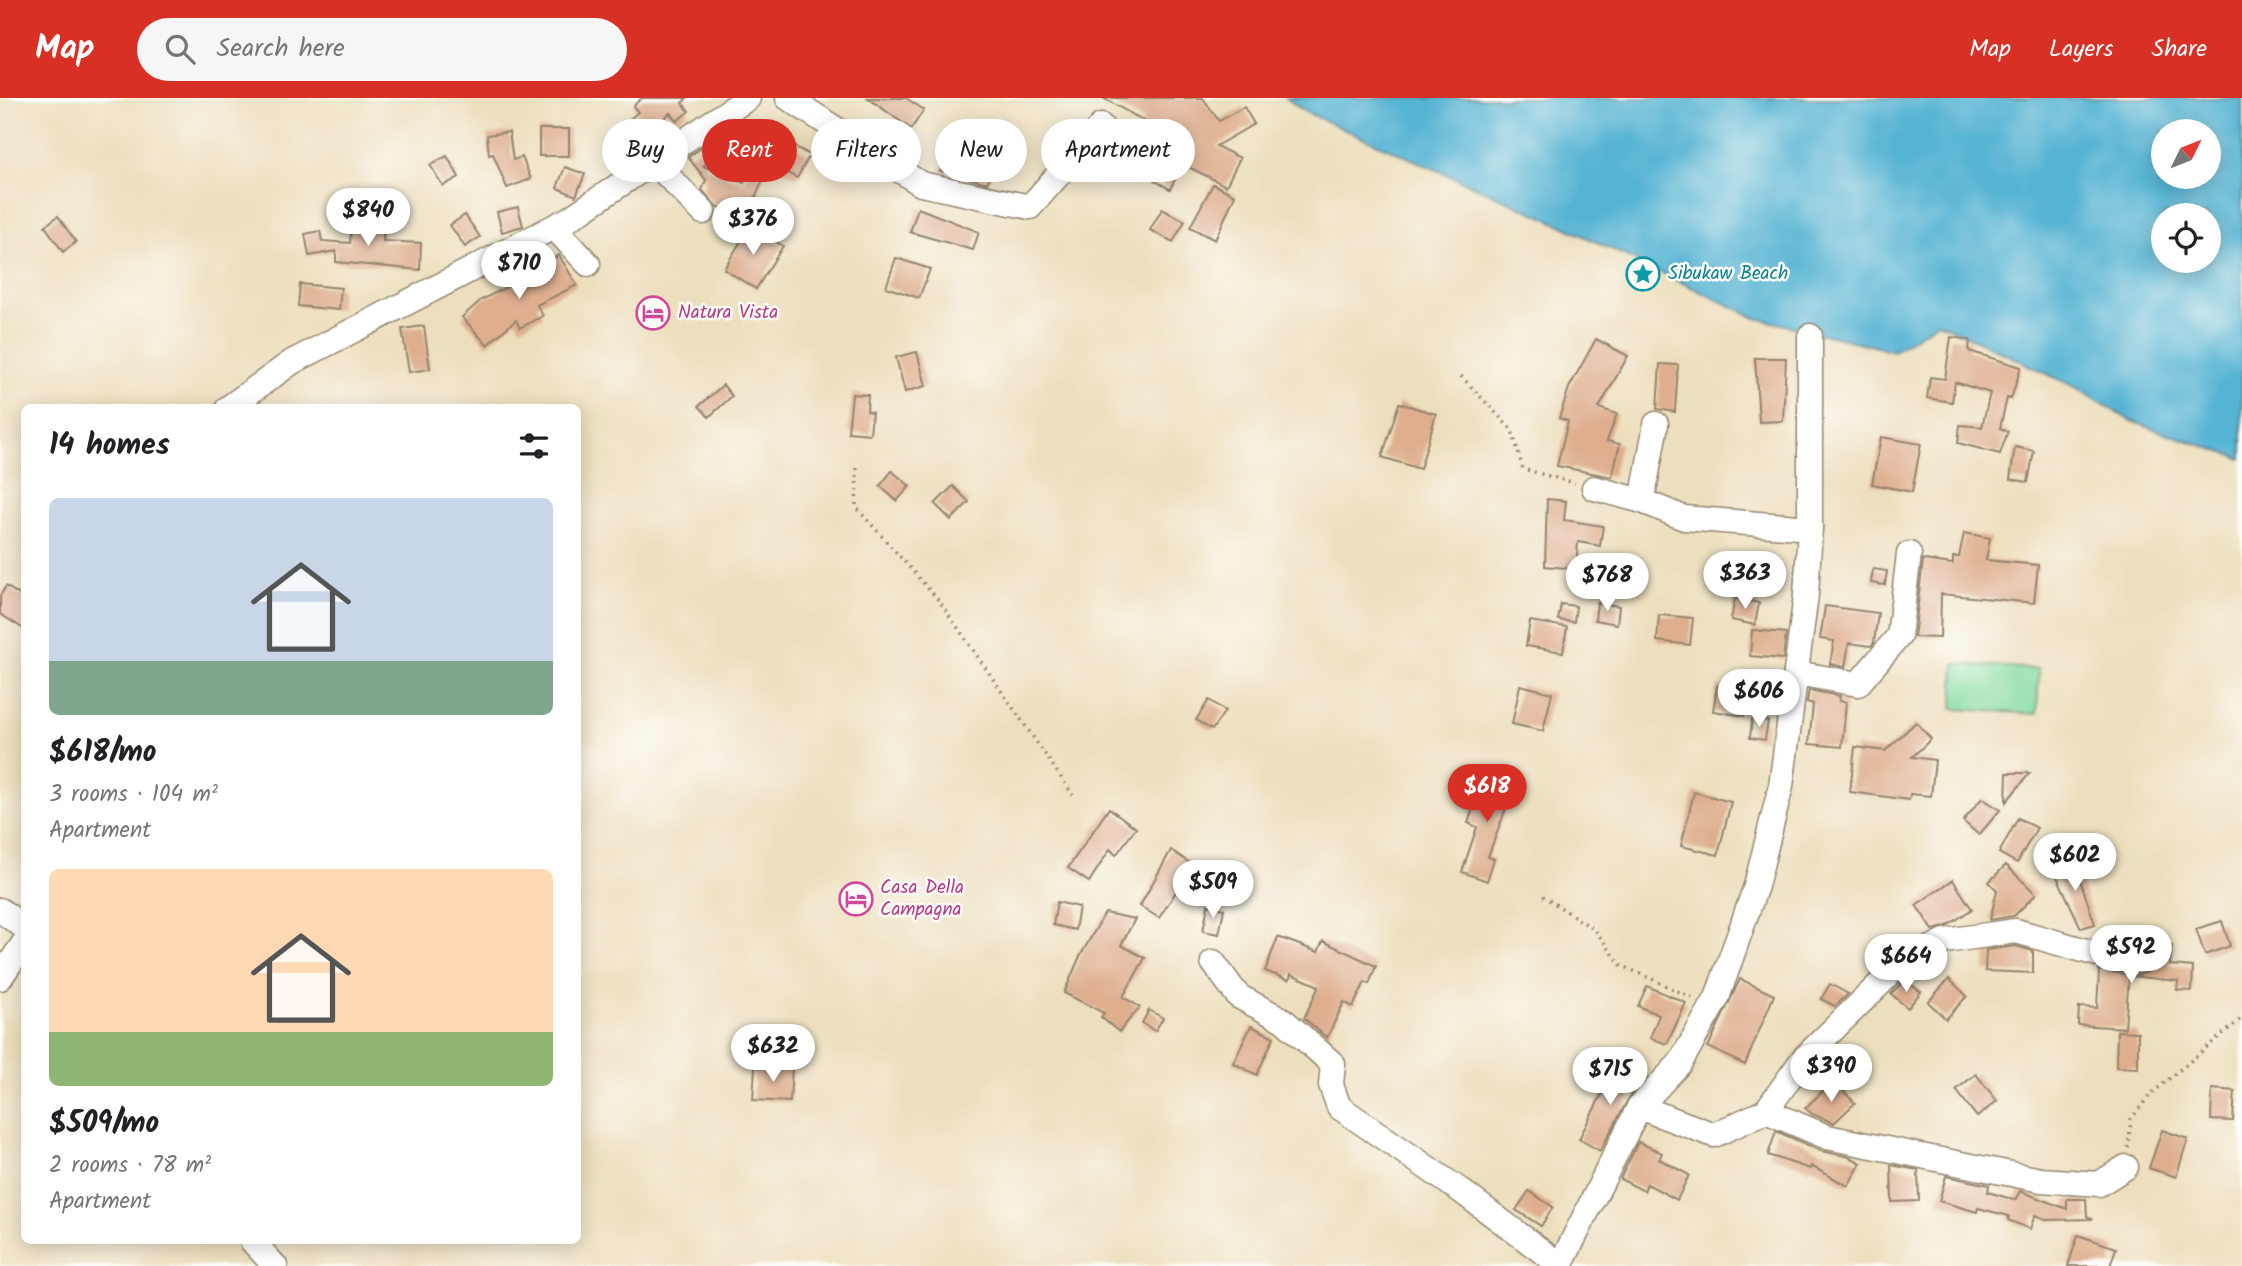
<!DOCTYPE html>
<meta charset="utf-8">
<style>
:root{--surface:#fff;--page:#f6f6f6;--text:#202124;--muted:#757577;--accent:#d93025}
body{margin:0;font-family:Kalam,sans-serif;background:var(--page);color:var(--text);height:100vh;display:flex;flex-direction:column;font-size:26px;white-space:nowrap}
*{box-sizing:border-box;margin:0}
p{font-size:23px;color:var(--muted)}
.icon{flex:none;width:38px;height:38px;fill:none;stroke:currentColor;stroke-width:2;stroke-linecap:round;stroke-linejoin:round}
.map{position:relative;flex:1;overflow:hidden}
.details{position:absolute;left:21px;top:306px;width:560px;height:840px;display:flex;flex-direction:column;background:var(--surface);border-radius:10px;box-shadow:0 4px 18px #0003}
.details>*{flex:none}
.hud{position:absolute;left:602px;top:21px;width:665px;height:63px;display:flex;gap:14px}
.needle{width:46px;rotate:47deg}
.buttons{position:absolute;left:2151px;top:21px;display:grid;gap:14px}
.buttons a{display:grid;place-items:center;width:70px;height:70px;border-radius:50%;background:var(--surface);box-shadow:0 4px 18px #0003;font-size:35px}
.price{position:absolute;translate:-50% -60px;padding:0 16px;border-radius:24px;background:#fff;color:#222;font-size:23px;line-height:46px;filter:drop-shadow(0 2px 4px #0008)}
.price::after{content:'';position:absolute;left:50%;top:42px;width:21px;height:16px;margin-left:-10px;background:inherit;clip-path:polygon(0 0,100% 0,50% 100%)}
.price.selected{background:var(--accent);color:#fff}
ul{padding:0;list-style:none}
li{display:grid;align-content:center;gap:14px;height:371px;padding:0 28px}
li span{display:grid;place-items:center;height:217px;border-radius:10px;color:#555}
li>.icon{margin-inline-start:auto}
span .icon{width:126px;height:126px;fill:#fffc;stroke-width:1}
li b{font-size:30px}
h2{display:flex;justify-content:space-between;align-items:center;height:84px;padding:0 28px;font-size:30px}
.tag{padding:0 24px;border-radius:32px;background:var(--surface);box-shadow:0 4px 18px #0003;font-size:24px;line-height:63px}
.tag.selected{background:var(--accent);color:#fff}
header{display:flex;align-items:center;gap:42px;box-sizing:border-box;height:98px;padding:0 35px;background:var(--accent);color:#fff}
header strong{font-size:33px}
nav{display:flex;gap:38px;margin-inline-start:auto;font-size:24px}
.search{width:490px;height:63px;background:var(--page);display:flex;align-items:center;gap:18px;box-sizing:border-box;padding:0 24px;border-radius:38px;color:var(--muted);font-size:26px}
.map>svg:first-child{display:block}
</style>
<header>
<strong>Map</strong>
<div class="search"><svg class="icon" aria-label="search" viewBox="0 0 24 24"><circle cx="10" cy="10" r="6"/><path d="M15 15l6 6"/></svg>Search here</div>
<nav><a>Map</a><a>Layers</a><a>Share</a></nav>
</header>
<div class="map">
<svg width="2242" height="1168" viewBox="0 0 2242 1168">
<rect width="100%" height="100%" fill="#fdfcf7"/>
<filter id="ink" filterUnits="userSpaceOnUse"><feTurbulence type="fractalNoise" baseFrequency=".0143" numOctaves="2"/><feDisplacementMap in="SourceGraphic" scale="14" xChannelSelector="R" yChannelSelector="G"/><feConvolveMatrix kernelMatrix="1 2 1 2 8 2 1 2 1" color-interpolation-filters="sRGB"/></filter>
<filter id="wash" filterUnits="userSpaceOnUse"><feTurbulence type="fractalNoise" baseFrequency=".00686" numOctaves="4" result="noise"/><feDisplacementMap in="SourceGraphic" scale="28" xChannelSelector="R" yChannelSelector="G"/><feGaussianBlur stdDeviation="1.57" result="paint"/><feColorMatrix in="noise" values="0 0 0 0 0 0 0 0 0 0 0 0 0 0 0 0 0 1.4 0 .05"/><feComposite in="paint" operator="in"/></filter>
<g filter="url(#wash)">
<rect width="100%" height="100%" fill="#eddfbd"/>
<!-- green -->
<polygon fill="#82da9f" stroke="#5e825e" stroke-width="2" points="1955,566 2039,571 2037,616 1953,611"/>
<!-- water -->
<path fill="#55b3d3" stroke="#486e78" stroke-width="2" fill-rule="evenodd" d="M1286,0H2242V361L2131,323L2075,289L1938,224L1894,253L1756,220L1548,121L1305,14ZM2163,33H2208V79H2163ZM2163,117H2208V163H2163Z"/>
<g id="blocks">
<!-- building -->
<g fill="#deae8e">
<polygon points="642,0 687,0 682,5 689,13 677,23 670,15 620,57 607,41 638,14 633,8"/>
<polygon points="868,0 906,0 924,12 911,31"/>
<polygon points="1103,0 1203,0 1219,23 1244,9 1254,26 1216,48 1240,60 1226,88 1183,66 1170,91 1154,82 1166,59 1134,41 1144,23"/>
<rect x="539" y="31" width="30" height="27"/>
<polygon points="509,34 513,62 522,59 531,81 507,90 493,56 489,57 487,37"/>
<polygon points="724,34 733,46 703,68 744,85 757,56 772,62 746,120 716,108 702,92 706,82 688,59"/>
<polygon points="960,37 1001,59 987,85 940,73"/>
<polygon points="788,45 810,57 797,80 776,68"/>
<polygon points="447,58 459,79 443,88 430,67"/>
<polygon points="565,69 585,76 576,98 557,90"/>
<polygon points="1213,86 1235,97 1215,142 1190,129"/>
<polygon points="518,109 523,128 502,134 497,114"/>
<polygon points="918,110 979,134 973,152 910,134"/>
<polygon points="1162,111 1185,123 1173,144 1150,132"/>
<polygon points="465,117 480,139 465,149 450,127"/>
<polygon points="58,118 76,144 63,154 45,128"/>
<polygon points="352,122 384,125 383,143 421,145 420,172 336,164 336,153 309,158 305,136 320,133 322,143 350,145"/>
<polygon points="750,128 783,148 756,191 724,171"/>
<polygon points="559,157 577,187 537,207 543,218 520,230 516,222 487,247 462,219 481,202 512,186 518,195 515,184"/>
<polygon points="896,160 930,171 919,200 886,189"/>
<polygon points="300,186 341,190 339,212 298,208"/>
<polygon points="424,228 430,271 409,274 402,231"/>
<polygon points="1951,239 1970,242 1969,253 2021,269 2011,301 2007,300 2000,330 2008,333 2000,356 1958,345 1960,327 1982,329 1990,295 1955,284 1952,304 1927,300 1930,279 1945,281"/>
<polygon points="1596,241 1628,258 1599,310 1617,316 1607,343 1620,346 1612,379 1557,368 1568,323 1559,320 1569,290"/>
<polygon points="917,254 926,288 905,294 896,259"/>
<polygon points="1755,260 1786,260 1783,323 1759,324"/>
<polygon points="1660,266 1678,267 1675,314 1657,311"/>
<polygon points="723,287 732,298 709,319 699,308"/>
<polygon points="852,296 868,297 867,313 872,314 870,336 848,334"/>
<polygon points="1399,305 1436,316 1420,371 1382,359"/>
<polygon points="1881,339 1921,346 1912,394 1872,386"/>
<polygon points="2015,349 2034,353 2028,384 2010,381"/>
<polygon points="892,373 910,388 897,403 880,388"/>
<polygon points="953,388 969,404 951,422 935,406"/>
<polygon points="1547,401 1566,403 1564,422 1603,428 1600,448 1578,444 1576,471 1545,468"/>
<polygon points="1964,435 1990,440 1986,462 2038,467 2034,505 1941,496 1940,540 1914,539 1923,462 1953,466 1953,459 1959,459"/>
<polygon points="1873,471 1887,473 1885,487 1871,485"/>
<polygon points="6,488 24,500 24,531 0,516 0,498"/>
<polygon points="1735,500 1759,505 1755,527 1731,522"/>
<polygon points="1597,505 1619,508 1617,526 1595,522"/>
<polygon points="1561,506 1576,508 1574,524 1558,522"/>
<polygon points="1825,508 1878,515 1874,545 1871,548 1849,545 1845,569 1830,566 1834,543 1820,541"/>
<polygon points="1659,517 1693,520 1690,547 1657,543"/>
<polygon points="1530,523 1567,529 1563,554 1526,548"/>
<polygon points="1752,532 1786,535 1783,561 1750,558"/>
<polygon points="1520,587 1552,595 1543,633 1512,626"/>
<polygon points="1717,588 1747,593 1744,618 1713,613"/>
<polygon points="1809,592 1840,598 1839,603 1846,604 1842,649 1809,646 1813,606 1807,604"/>
<polygon points="1209,602 1225,613 1212,632 1196,622"/>
<polygon points="1752,621 1768,623 1765,642 1750,640"/>
<polygon points="1916,624 1931,641 1912,659 1935,662 1931,698 1910,696 1909,702 1850,694 1855,649 1885,653"/>
<polygon points="2007,675 2030,675 2006,704"/>
<polygon points="1483,679 1519,689 1514,707 1508,705 1488,759 1494,761 1487,783 1462,774 1477,729 1468,725"/>
<polygon points="1694,694 1731,704 1718,757 1681,748"/>
<polygon points="1982,700 2000,712 1979,737 1963,723"/>
<polygon points="1109,710 1136,730 1116,757 1110,751 1089,784 1068,770"/>
<polygon points="2018,720 2037,730 2017,765 1999,755"/>
<polygon points="1171,752 1197,770 1181,791 1179,789 1159,820 1140,808"/>
<polygon points="2073,761 2095,826 2081,830 2053,770"/>
<polygon points="2006,767 2036,796 2014,818 1990,822 1997,792 1989,784"/>
<polygon points="1953,782 1972,811 1947,828 1933,832 1916,807"/>
<polygon points="1057,804 1079,809 1075,832 1053,827"/>
<polygon points="1208,807 1224,811 1219,836 1203,833"/>
<polygon points="1105,815 1135,821 1121,847 1145,860 1123,899 1140,909 1119,934 1101,919 1104,915 1064,895 1080,858"/>
<polygon points="2222,823 2230,848 2205,857 2196,831"/>
<polygon points="2106,838 2137,840 2137,845 2172,848 2170,867 2193,869 2192,893 2177,892 2178,883 2129,878 2125,930 2078,927 2079,909 2097,910 2099,872 2137,878 2149,873 2153,866 2147,851 2106,843"/>
<polygon points="1278,839 1318,854 1323,843 1376,868 1369,886 1365,884 1353,909 1344,904 1327,940 1304,920 1319,888 1291,876 1289,882 1265,873"/>
<polygon points="2015,848 2033,853 2033,875 1985,873 1986,852"/>
<polygon points="1740,881 1774,897 1745,967 1708,949"/>
<polygon points="1949,881 1967,898 1946,921 1928,904"/>
<polygon points="1905,882 1921,894 1908,910 1891,896"/>
<polygon points="1830,886 1848,896 1835,908 1821,901"/>
<polygon points="1647,888 1686,905 1667,946 1650,940 1659,917 1638,908"/>
<polygon points="1149,912 1163,920 1155,933 1142,925"/>
<polygon points="1251,928 1274,939 1257,977 1233,965"/>
<polygon points="2117,933 2138,934 2138,970 2116,969"/>
<polygon points="1617,966 1641,978 1600,1053 1579,1041"/>
<polygon points="755,969 792,970 790,1004 753,1002"/>
<polygon points="1976,976 1997,1003 1977,1019 1956,992"/>
<polygon points="1834,983 1855,1005 1834,1025 1812,1016 1805,1010"/>
<polygon points="2212,991 2235,993 2233,1023 2211,1022"/>
<polygon points="2162,1032 2188,1041 2176,1079 2149,1070"/>
<polygon points="1776,1033 1821,1053 1850,1059 1861,1065 1848,1088 1811,1068 1810,1071 1768,1057"/>
<polygon points="1638,1044 1662,1055 1659,1061 1689,1077 1677,1102 1647,1086 1644,1093 1620,1081"/>
<polygon points="1891,1067 1918,1072 1919,1103 1892,1104"/>
<polygon points="1946,1078 1989,1087 1988,1094 2015,1102 2020,1093 2067,1111 2067,1101 2086,1101 2087,1118 2093,1121 2048,1122 2035,1117 2030,1131 2008,1122 2009,1118 1978,1110 1977,1114 1939,1103"/>
<polygon points="1529,1093 1553,1109 1541,1128 1516,1112"/>
<polygon points="2078,1137 2116,1150 2110,1168 2068,1168"/>
</g>
</g>
</g>
<g filter="url(#ink)">
<use href="#blocks" fill-opacity="0" stroke="#94846e" stroke-width="2"/>
<g fill="none" stroke-linecap="round" stroke-linejoin="round">
<defs>
<g id="minor">
<polyline points="788,0 921,86 1030,109 1101,28"/>
<polyline points="654,64 703,114"/>
<polyline points="554,129 588,166"/>
<polyline points="228,310 292,264 569,121 748,0"/>
<polyline points="1594,390 1642,403 1684,420 1810,430"/>
<polyline points="1642,403 1656,326"/>
<polyline points="1796,575 1858,586 1899,538 1909,456"/>
<polyline points="0,812 24,829"/>
<polyline points="1213,864 1238,898 1283,922 1333,966 1331,987 1339,1009 1461,1093 1560,1167"/>
<polyline points="0,880 24,845"/>
<polyline points="1639,1009 1714,1037 1766,1013 1827,1039 2041,1082 2099,1086 2126,1069"/>
<polyline points="1766,1013 1803,961 1901,865 1945,843 2016,833 2104,858 2138,863"/>
<polyline points="252,1143 275,1168"/>
<polyline points="1560,1168 1639,1009 1680,965 1717,900 1756,788 1781,688 1806,497 1810,430 1810,238"/>
</g>
</defs>
<!-- minor casing -->
<use href="#minor" stroke="#94846e" stroke-width="27"/>
<!-- path -->
<g stroke="#94846e" stroke-width="3.5" stroke-dasharray="2 5" stroke-linecap="butt">
<polyline points="1461,278 1512,332 1523,371 1575,385"/>
<polyline points="857,370 856,409 940,504 1073,697"/>
<polyline points="1543,798 1595,832 1621,867 1695,901"/>
<polyline points="2128,1050 2131,1021 2151,996 2242,920"/>
</g>
<!-- minor -->
<use href="#minor" stroke="#fff" stroke-width="24"/>
</g>
</g>
<!-- icons -->
<defs>
<symbol id="sight-ring" viewBox="-11 -11 22 22"><circle r="9.5" fill="#fdfcf7" stroke="#0f9aa8" stroke-width="1.5"/><path d="M0-6L1.8-2.2L6-1.7L2.9 1.2L3.7 5.4L0 3.3L-3.7 5.4L-2.9 1.2L-6-1.7L-1.8-2.2Z" fill="#0f9aa8"/></symbol>
<symbol id="hotel-ring" viewBox="-11 -11 22 22"><circle r="9.5" fill="#fdfcf7" stroke="#d1479c" stroke-width="1.5"/><path d="M-6-4.5h1.5V1H6V5H4.5V3h-9V5H-6ZM-4 0a1.8 1.8 0 1 1 3.6 0ZM.5 0V-2.5h3Q6-2.5 6 0Z" fill="#d1479c"/></symbol>
</defs>
<g fill-rule="evenodd">
<use href="#sight-ring" x="1624" y="157" width="38" height="38"/>
<use href="#hotel-ring" x="634" y="196" width="38" height="38"/>
<use href="#hotel-ring" x="837" y="782" width="38" height="38"/>
</g>
<g text-anchor="middle" dominant-baseline="central" stroke-width="5" stroke-linejoin="round" paint-order="stroke">
<!-- culture labels -->
<g font-size="19" fill="#0d838f" stroke="#fdfcf7" text-anchor="start">
<text x="1668" y="176">Sibukaw Beach</text>
</g>
<!-- hotel labels -->
<g font-size="19" fill="#b23c85" stroke="#fdfcf7" text-anchor="start">
<text x="678" y="215">Natura Vista</text>
<text x="880" y="790">Casa Della<tspan x="880" dy="22">Campagna</tspan></text>
</g>
</g>
</svg>
<div class="buttons">
<a><svg class="needle" viewBox="-14 -14 28 28"><path d="M0-13l5 13h-10z" fill="#e53935"/><path d="M0 13l5-13h-10z" fill="#757577"/></svg></a>
<a><svg class="icon" aria-label="locate" viewBox="0 0 24 24"><circle cx="12" cy="12" r="6"/><path d="M12 2v4M12 18v4M2 12h4M18 12h4"/></svg></a>
</div>
<b class="price" style="left:368px;top:150px">$840</b>
<b class="price" style="left:753px;top:159px">$376</b>
<b class="price" style="left:519px;top:203px">$710</b>
<b class="price" style="left:1745px;top:513px">$363</b>
<b class="price" style="left:1607px;top:515px">$768</b>
<b class="price" style="left:1759px;top:631px">$606</b>
<b class="price selected" style="left:1487px;top:726px">$618</b>
<b class="price" style="left:2075px;top:795px">$602</b>
<b class="price" style="left:1213px;top:822px">$509</b>
<b class="price" style="left:2131px;top:887px">$592</b>
<b class="price" style="left:1906px;top:896px">$664</b>
<b class="price" style="left:773px;top:986px">$632</b>
<b class="price" style="left:1831px;top:1006px">$390</b>
<b class="price" style="left:1610px;top:1009px">$715</b>
<div class="hud">
<a class="tag">Buy</a>
<a class="tag selected">Rent</a>
<a class="tag">Filters</a>
<a class="tag">New</a>
<a class="tag">Apartment</a>
</div>
<section class="details">
<h2>14 homes<svg class="icon" aria-label="filters" viewBox="0 0 24 24"><path d="M4 7h16M4 17h16"/><circle cx="9" cy="7" r="2"/><circle cx="15" cy="17" r="2"/></svg></h2>
<ul>
<li><span style="background:linear-gradient(#c9d6e8 75%,#7fa58c 0)"><svg class="icon" aria-label="home" viewBox="0 0 24 24"><path d="M3 11l9-7 9 7M6 9v11h12V9"/></svg></span><div><b>$618/mo</b><p>3 rooms · 104 m²</p><p>Apartment</p></div></li>
<li><span style="background:linear-gradient(#ffd9b3 75%,#8fb573 0)"><svg class="icon" aria-label="home" viewBox="0 0 24 24"><path d="M3 11l9-7 9 7M6 9v11h12V9"/></svg></span><div><b>$509/mo</b><p>2 rooms · 78 m²</p><p>Apartment</p></div></li>
</ul>
</section>
</div>
